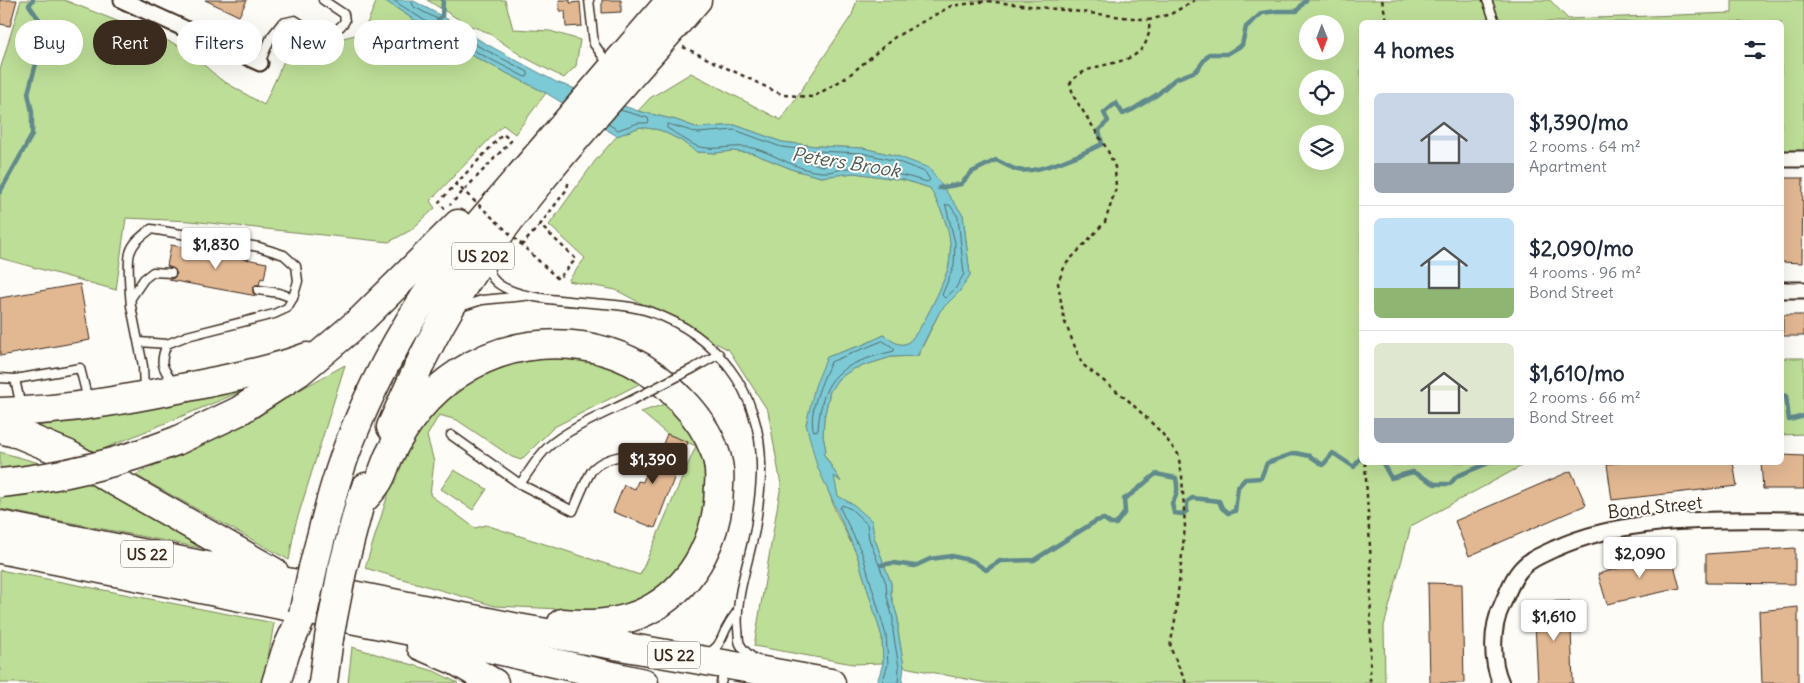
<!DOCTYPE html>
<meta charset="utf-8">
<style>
:root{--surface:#fff;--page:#f6f6f7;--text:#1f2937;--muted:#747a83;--line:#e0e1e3;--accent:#3b2a1e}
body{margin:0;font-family:Delius,sans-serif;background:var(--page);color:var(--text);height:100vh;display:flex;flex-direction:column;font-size:19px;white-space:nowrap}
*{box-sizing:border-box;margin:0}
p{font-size:16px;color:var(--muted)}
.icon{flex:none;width:28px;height:28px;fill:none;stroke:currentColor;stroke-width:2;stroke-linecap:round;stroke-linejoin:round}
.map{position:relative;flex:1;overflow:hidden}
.drawer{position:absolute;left:1359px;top:20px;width:425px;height:445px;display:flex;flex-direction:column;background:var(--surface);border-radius:8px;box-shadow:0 5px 20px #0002}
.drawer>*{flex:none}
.top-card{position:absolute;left:15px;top:20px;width:475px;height:45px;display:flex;gap:10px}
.needle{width:32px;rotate:179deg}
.tools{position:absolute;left:1299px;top:15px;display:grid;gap:10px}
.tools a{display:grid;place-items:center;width:45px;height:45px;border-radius:50%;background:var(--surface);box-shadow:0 5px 20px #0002;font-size:25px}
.price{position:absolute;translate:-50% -42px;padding:0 11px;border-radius:5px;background:#fff;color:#222;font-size:16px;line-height:32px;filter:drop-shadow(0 1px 2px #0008)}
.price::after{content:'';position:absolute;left:50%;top:30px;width:15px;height:11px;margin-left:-8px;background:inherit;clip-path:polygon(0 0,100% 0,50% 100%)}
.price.on{background:var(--accent);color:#fff}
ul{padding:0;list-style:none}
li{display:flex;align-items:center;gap:15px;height:125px;padding:0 15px}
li+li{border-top:1px solid var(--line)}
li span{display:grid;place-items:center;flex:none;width:140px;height:100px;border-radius:8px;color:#555}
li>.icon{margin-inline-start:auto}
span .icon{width:60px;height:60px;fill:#fffc;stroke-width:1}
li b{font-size:21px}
h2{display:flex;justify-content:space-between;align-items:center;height:60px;padding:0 15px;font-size:21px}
.pill{padding:0 18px;border-radius:22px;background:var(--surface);box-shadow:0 5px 20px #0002;font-size:18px;line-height:45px}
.pill.on{background:var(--accent);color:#fff}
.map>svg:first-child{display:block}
</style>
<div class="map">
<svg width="1804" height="683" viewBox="0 0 1804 683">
<rect width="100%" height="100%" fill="#fdfcf7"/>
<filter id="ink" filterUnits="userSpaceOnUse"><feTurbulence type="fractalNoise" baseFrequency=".02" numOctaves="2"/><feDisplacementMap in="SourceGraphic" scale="10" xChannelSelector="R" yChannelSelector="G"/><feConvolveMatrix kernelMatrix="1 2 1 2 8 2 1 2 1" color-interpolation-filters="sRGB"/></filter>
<g filter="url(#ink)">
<!-- green -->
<g fill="#bdde97" stroke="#7c845a" fill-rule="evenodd">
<polygon points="21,0 64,0 183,47 220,79 264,105 288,52 363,33 377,0 384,0 457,48 546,93 515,134 503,125 430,201 435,208 411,230 389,242 190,221 126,218 116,290 0,258 0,70"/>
<polygon points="427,0 505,0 513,29 550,31 580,40 576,66 564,78 522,56 487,32 468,25"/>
<path d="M857,0H1550L1568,19L1732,13V0H1804V160L1781,159V22H1361V462L1527,463L1411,526L1384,626L1385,683H987L904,667L898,631V619L891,595V583L874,537L872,522L854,505L838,497L833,476L840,480L823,453L826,451L823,436L824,418L830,391L838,379L853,369L891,357L918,356L940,311L959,292L970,275L963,215L929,169L897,156L863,148L816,146L782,142L735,125L698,128L676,120L638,111L650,98L691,73L781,120L852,15ZM1308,24H1335V51H1308ZM1308,79H1335V106H1308ZM1308,134H1335V161H1308Z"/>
<path d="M640,127L660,130L680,140L697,152L716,153L732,151L752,153L794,170L821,177L854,173L904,180L930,188C939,206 948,222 950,242C951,249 950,258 949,265C946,279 918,341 905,344C897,346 890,339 884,335L865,344L827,357L806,424L835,510L857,555L882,637L883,663L853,664L754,646L781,485L768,411L729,350L616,290L568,281L585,258L549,225L595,161L617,136Z"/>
<polygon points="569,352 632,371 643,382 554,427 521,460 512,457 457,420 439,415 427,436 434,462 430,495 475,528 486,525 640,575 696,446 667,434 641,412 665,404 699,435 707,451 708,510 694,553 662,590 623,610 606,611 495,606 365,568 390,488 418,427 448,393 499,362"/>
<polygon points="1781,358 1804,358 1804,434 1781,435"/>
<polygon points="345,365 295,526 289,560 135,475 221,433"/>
<polygon points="252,387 96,452 21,423"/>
<polygon points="0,452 43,464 0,470"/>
<polygon points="454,470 487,489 473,510 441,489"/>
<polygon points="92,477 212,550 0,509 0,491"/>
<polygon points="0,570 274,623 266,669 261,683 0,683"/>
<polygon points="352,647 434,671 458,683 348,683"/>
</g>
<!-- water -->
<path fill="#7bcad6" stroke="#618a8c" d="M384,0H412L447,19L481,41L556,82L638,111L676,120L698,128L735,125L782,142L816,146L863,148L897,156L929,168L963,215L970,275L959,292L940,311L917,356L891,357L853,369L838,379L830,391L824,418L823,436L826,451L823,453L841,482L834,476L838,496L854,505L872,521L874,537L891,583V595L898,619V631L904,667L902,683H877L883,663L882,637L857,555L817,466L806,424L815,386L827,357L865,344L884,335C890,339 897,346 905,344C918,341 946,279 949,265C950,258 951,249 950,242C948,222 939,206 930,188L904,180L854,173L821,177L794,170L752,153L732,151L716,153L697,152L680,140L660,130L640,127L617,136L546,93L457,48Z"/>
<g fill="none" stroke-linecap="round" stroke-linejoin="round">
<!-- shore -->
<g stroke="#556a68" stroke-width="1">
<polyline points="393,0 459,43 525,77 528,76 528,72 478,46 445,23 414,7 411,0"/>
<polyline points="608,124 618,130 638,123 647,123 649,122 648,118 620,110"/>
<path d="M668,124L698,133L735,130L781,147L816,151L862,153L896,161L925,172L930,180L927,182C904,175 880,170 856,168C844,167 833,173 822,172C797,171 776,154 753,148C735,144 718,151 700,147C695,147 674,132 667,128Z"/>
<polygon points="803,156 842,158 844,161 842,163 822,166 802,160 800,157"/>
<polygon points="946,205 950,205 958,217 964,274 955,289 945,298 942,295 954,266 955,243"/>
<path d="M883,341L894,348V351C842,364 822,373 818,430L814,431C807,415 823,378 831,362Z"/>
<polyline points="882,683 888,664 886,635 862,553 840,508 842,505 851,509 867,524 869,539 886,583 887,596 893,619 893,632 899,667 898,683"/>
</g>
<!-- stream -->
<g stroke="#618a8c" stroke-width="4.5">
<polyline points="438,20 442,16 443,0"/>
<path d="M939,188L961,184L972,172L996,160C1003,163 1010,168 1018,170C1038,174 1083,154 1102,144L1099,130L1108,121L1104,113L1116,103L1123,114L1132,110L1158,94L1175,79L1196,71L1209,54H1227L1242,45L1246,27L1262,13L1278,11H1297L1306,0"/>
<polyline points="0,192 32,135 32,112 28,93 36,64 51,33 38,18 29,5 33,0"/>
<polyline points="1781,395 1786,396 1789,420 1804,416"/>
<polyline points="1382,462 1391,478 1413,472 1435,484 1450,484 1457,476 1491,462"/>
<path d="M881,565L893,563L915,566L930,559L952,556L973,561L986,570L1000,561L1034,560L1096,521L1104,519L1111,524H1116L1125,512L1124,499C1136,492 1145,482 1156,474L1176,478C1178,489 1178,494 1172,503L1174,513L1182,514L1187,511V502L1192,498L1219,501L1222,508L1228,513L1235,511L1238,487L1245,479L1261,478L1267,463L1295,453L1310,456L1323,465L1333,453L1354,467L1361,457"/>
</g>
</g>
<!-- building -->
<g fill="#e2b893" stroke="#3b2a1e">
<polygon points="0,0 17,0 10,26 0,24"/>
<polygon points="205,0 247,0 239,16"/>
<polygon points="559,0 570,0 570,3 580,2 582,26 566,27 565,11 560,11"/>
<polygon points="602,0 621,0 621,12 602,13"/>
<polygon points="1782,178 1803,178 1802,263 1781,262"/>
<polygon points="171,245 267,263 264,279 261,278 259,285 255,285 253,289 253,293 257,296 169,280 170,279 174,278 177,274 174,269 167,266"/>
<polygon points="80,284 90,340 0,356 0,298"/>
<rect x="1783" y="315" width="21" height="21"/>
<polygon points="667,434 688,442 655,528 613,512 624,485 635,489 638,481 643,482 654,452 659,454"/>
<polygon points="1781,455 1804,456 1804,489 1763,489 1761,462 1781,462"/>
<polygon points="1624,462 1733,462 1737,486 1612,500 1607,464"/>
<polygon points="1571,471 1586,505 1469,556 1455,521"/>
<polygon points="1795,548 1795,584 1706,583 1706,554"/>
<polygon points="1671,553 1680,588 1607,604 1598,574"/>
<polygon points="1428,583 1462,584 1464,683 1430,683"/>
<polygon points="1570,601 1573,683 1538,683 1534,602"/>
<polygon points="1798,607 1798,683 1762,683 1759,611"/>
</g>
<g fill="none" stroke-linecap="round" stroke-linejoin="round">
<defs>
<g id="lane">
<polyline points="589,0 594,44 609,65"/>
<polyline points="1487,0 1495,22"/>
<path d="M260,63L271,37L282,23L295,20C311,31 331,42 345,21L344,14L323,0"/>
<path d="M489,262C489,269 490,277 496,282C524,307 612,298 651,312C683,323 710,342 730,369C750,395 761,431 761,464C762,484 758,509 755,529C749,562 735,595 738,629C739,634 738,640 740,644C744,652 750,655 756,660"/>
<polyline points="258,290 279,293 293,298"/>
<polyline points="131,298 144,279 153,272 171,273"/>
<polyline points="460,307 482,300 525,296"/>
<polyline points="139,342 167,344"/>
<polyline points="694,368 719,354"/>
<polyline points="0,378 15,379 80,368 88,400"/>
<polyline points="15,379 21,407"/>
<path d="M144,391L143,366L131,306C130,295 127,263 130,253C133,242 142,236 151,229L259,247L284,255L296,266L298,281L293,298L287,308L274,314L187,336L167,344C159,363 162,367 173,383"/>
<path d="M451,435L520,484C529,472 537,457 548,447C570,427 609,412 636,398"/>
<path d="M520,484L573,511C577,502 588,473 594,468C606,457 627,454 642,455"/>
<path d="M707,653C719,649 721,639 726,629C729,623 733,617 737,612"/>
<polyline points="721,683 725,668"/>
</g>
<g id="street">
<polyline points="122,0 260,63"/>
<polyline points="1781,159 1804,159"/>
<polyline points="1781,290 1804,290"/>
<path d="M1501,683C1491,661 1491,628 1502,605C1508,592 1513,576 1524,566C1532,558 1544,554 1554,549C1630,514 1722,520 1804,520"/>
</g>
<g id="highway">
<path d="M0,412C70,411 139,397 207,383C240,376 275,369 307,357"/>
<path d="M391,427C411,383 430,339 456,298C523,189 614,97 697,0"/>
<polyline points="0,429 19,434 67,454 274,572"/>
<polyline points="176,441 239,411 299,372 362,319 458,224"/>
<path d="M360,503C365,497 372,491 377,483C383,475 385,464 389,456C405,423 428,393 459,373C516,335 596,334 652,374C663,381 671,390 680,399C695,414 708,432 715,452C719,463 720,475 719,486C719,534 696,582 654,607C627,623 593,626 562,623"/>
<polyline points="0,525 518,628 831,683"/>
<polyline points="0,549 426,634 644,683"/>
<path d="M313,568C325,522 336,474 355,429C384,358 423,294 471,233L671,0"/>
<polyline points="342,571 360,503 366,487"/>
<polyline points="421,646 456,661 494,683"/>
<polyline points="276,683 286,651 303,614"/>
<polyline points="323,683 329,638"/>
</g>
</defs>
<!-- lane casing -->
<use href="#lane" stroke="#3b2a1e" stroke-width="11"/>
<!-- street casing -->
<use href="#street" stroke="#3b2a1e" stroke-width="19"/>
<!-- highway casing -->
<use href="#highway" stroke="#3b2a1e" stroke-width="31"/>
<!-- path -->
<g stroke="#3b2a1e" stroke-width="2.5" stroke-dasharray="4 4" stroke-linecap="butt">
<polyline points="1382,0 1387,22"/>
<polyline points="683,47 783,95 813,97 847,77 895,37 951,6 987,1 1149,20"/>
<polyline points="445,209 439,202 503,134 511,141 450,205"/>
<polyline points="540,225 522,245 558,279 576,259 540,225 567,189 569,179"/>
<polyline points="1365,462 1371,564 1370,683"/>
<path d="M1186,683L1170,647L1175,620L1185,527L1182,476L1178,454L1161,432L1128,400L1082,364L1064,320L1058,283L1065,265L1105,222L1116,188L1115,167L1107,149L1074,97L1070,84C1087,56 1139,73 1148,36C1150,32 1149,25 1149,20L1171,14L1195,0"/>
</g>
<!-- lane -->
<use href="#lane" stroke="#fdfcf7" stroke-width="8"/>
<!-- street -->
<use href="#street" stroke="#fdfcf7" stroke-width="15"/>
<!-- highway -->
<use href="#highway" stroke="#fdfcf7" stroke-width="28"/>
<defs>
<polyline id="lane-bridge" points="636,398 694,368"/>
<g id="highway-bridge">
<path d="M1,483C62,477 119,463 176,441"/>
<polyline points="303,614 313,568"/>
<polyline points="329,638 342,571"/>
</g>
</defs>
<!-- lane-bridge casing -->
<use href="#lane-bridge" stroke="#3b2a1e" stroke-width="11" stroke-linecap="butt"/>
<!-- highway-bridge casing -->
<use href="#highway-bridge" stroke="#3b2a1e" stroke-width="31" stroke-linecap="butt"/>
<!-- path-bridge -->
<polyline stroke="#3b2a1e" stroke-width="2.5" stroke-dasharray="4 4" stroke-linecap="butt" points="455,183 522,245"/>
<!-- lane-bridge -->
<use href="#lane-bridge" stroke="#fdfcf7" stroke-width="8"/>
<!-- highway-bridge -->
<use href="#highway-bridge" stroke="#fdfcf7" stroke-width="28"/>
</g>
</g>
<g text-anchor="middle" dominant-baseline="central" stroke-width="4" stroke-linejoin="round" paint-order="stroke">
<!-- shield labels -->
<g fill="#fdfcf7" stroke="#75695f" stroke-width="1">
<rect x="452" y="242.5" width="62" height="27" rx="4"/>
<rect x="121" y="540.5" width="52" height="27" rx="4"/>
<rect x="648" y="641.5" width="52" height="27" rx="4"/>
</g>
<g font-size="16" font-weight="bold" fill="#3b2a1e">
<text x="483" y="256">US 202</text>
<text x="147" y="554">US 22</text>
<text x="674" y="655">US 22</text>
</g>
<!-- street labels -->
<g font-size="18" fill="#3b2a1e" stroke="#fdfcf7">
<text transform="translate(1655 507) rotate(-6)">Bond Street</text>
</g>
<!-- water labels -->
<g font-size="19" font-style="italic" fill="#4e5a55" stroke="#fdfcf7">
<text transform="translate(846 162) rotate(9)">Peters Brook</text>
</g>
</g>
</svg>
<div class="tools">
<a><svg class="needle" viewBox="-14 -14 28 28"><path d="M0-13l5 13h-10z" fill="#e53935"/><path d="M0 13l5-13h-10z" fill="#747a83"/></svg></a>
<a><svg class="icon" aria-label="locate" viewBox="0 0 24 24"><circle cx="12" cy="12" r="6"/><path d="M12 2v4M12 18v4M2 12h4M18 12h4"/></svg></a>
<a><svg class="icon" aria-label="layers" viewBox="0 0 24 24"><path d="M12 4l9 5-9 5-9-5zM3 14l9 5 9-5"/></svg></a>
</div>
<b class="price" style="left:216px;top:270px">$1,830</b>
<b class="price on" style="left:653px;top:485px">$1,390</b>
<b class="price" style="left:1640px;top:579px">$2,090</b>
<b class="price" style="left:1554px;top:642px">$1,610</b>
<div class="top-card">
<a class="pill">Buy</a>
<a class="pill on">Rent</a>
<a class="pill">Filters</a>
<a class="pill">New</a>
<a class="pill">Apartment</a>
</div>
<section class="drawer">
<h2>4 homes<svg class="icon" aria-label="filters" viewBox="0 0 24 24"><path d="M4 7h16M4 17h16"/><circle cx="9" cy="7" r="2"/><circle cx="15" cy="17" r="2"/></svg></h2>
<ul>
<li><span style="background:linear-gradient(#c9d6e8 70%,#9aa5b1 0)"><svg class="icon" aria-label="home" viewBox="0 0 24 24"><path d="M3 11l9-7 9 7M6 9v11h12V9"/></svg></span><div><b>$1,390/mo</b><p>2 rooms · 64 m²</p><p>Apartment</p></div></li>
<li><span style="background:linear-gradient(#bfe0f5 70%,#8fb573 0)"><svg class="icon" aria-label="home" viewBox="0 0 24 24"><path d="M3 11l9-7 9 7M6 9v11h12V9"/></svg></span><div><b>$2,090/mo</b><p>4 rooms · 96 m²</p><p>Bond Street</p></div></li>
<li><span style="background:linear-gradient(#dfe7d0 75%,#9aa5b1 0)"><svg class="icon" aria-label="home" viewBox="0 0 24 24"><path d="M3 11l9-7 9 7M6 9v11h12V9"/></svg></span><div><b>$1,610/mo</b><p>2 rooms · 66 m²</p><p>Bond Street</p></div></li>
</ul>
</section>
</div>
